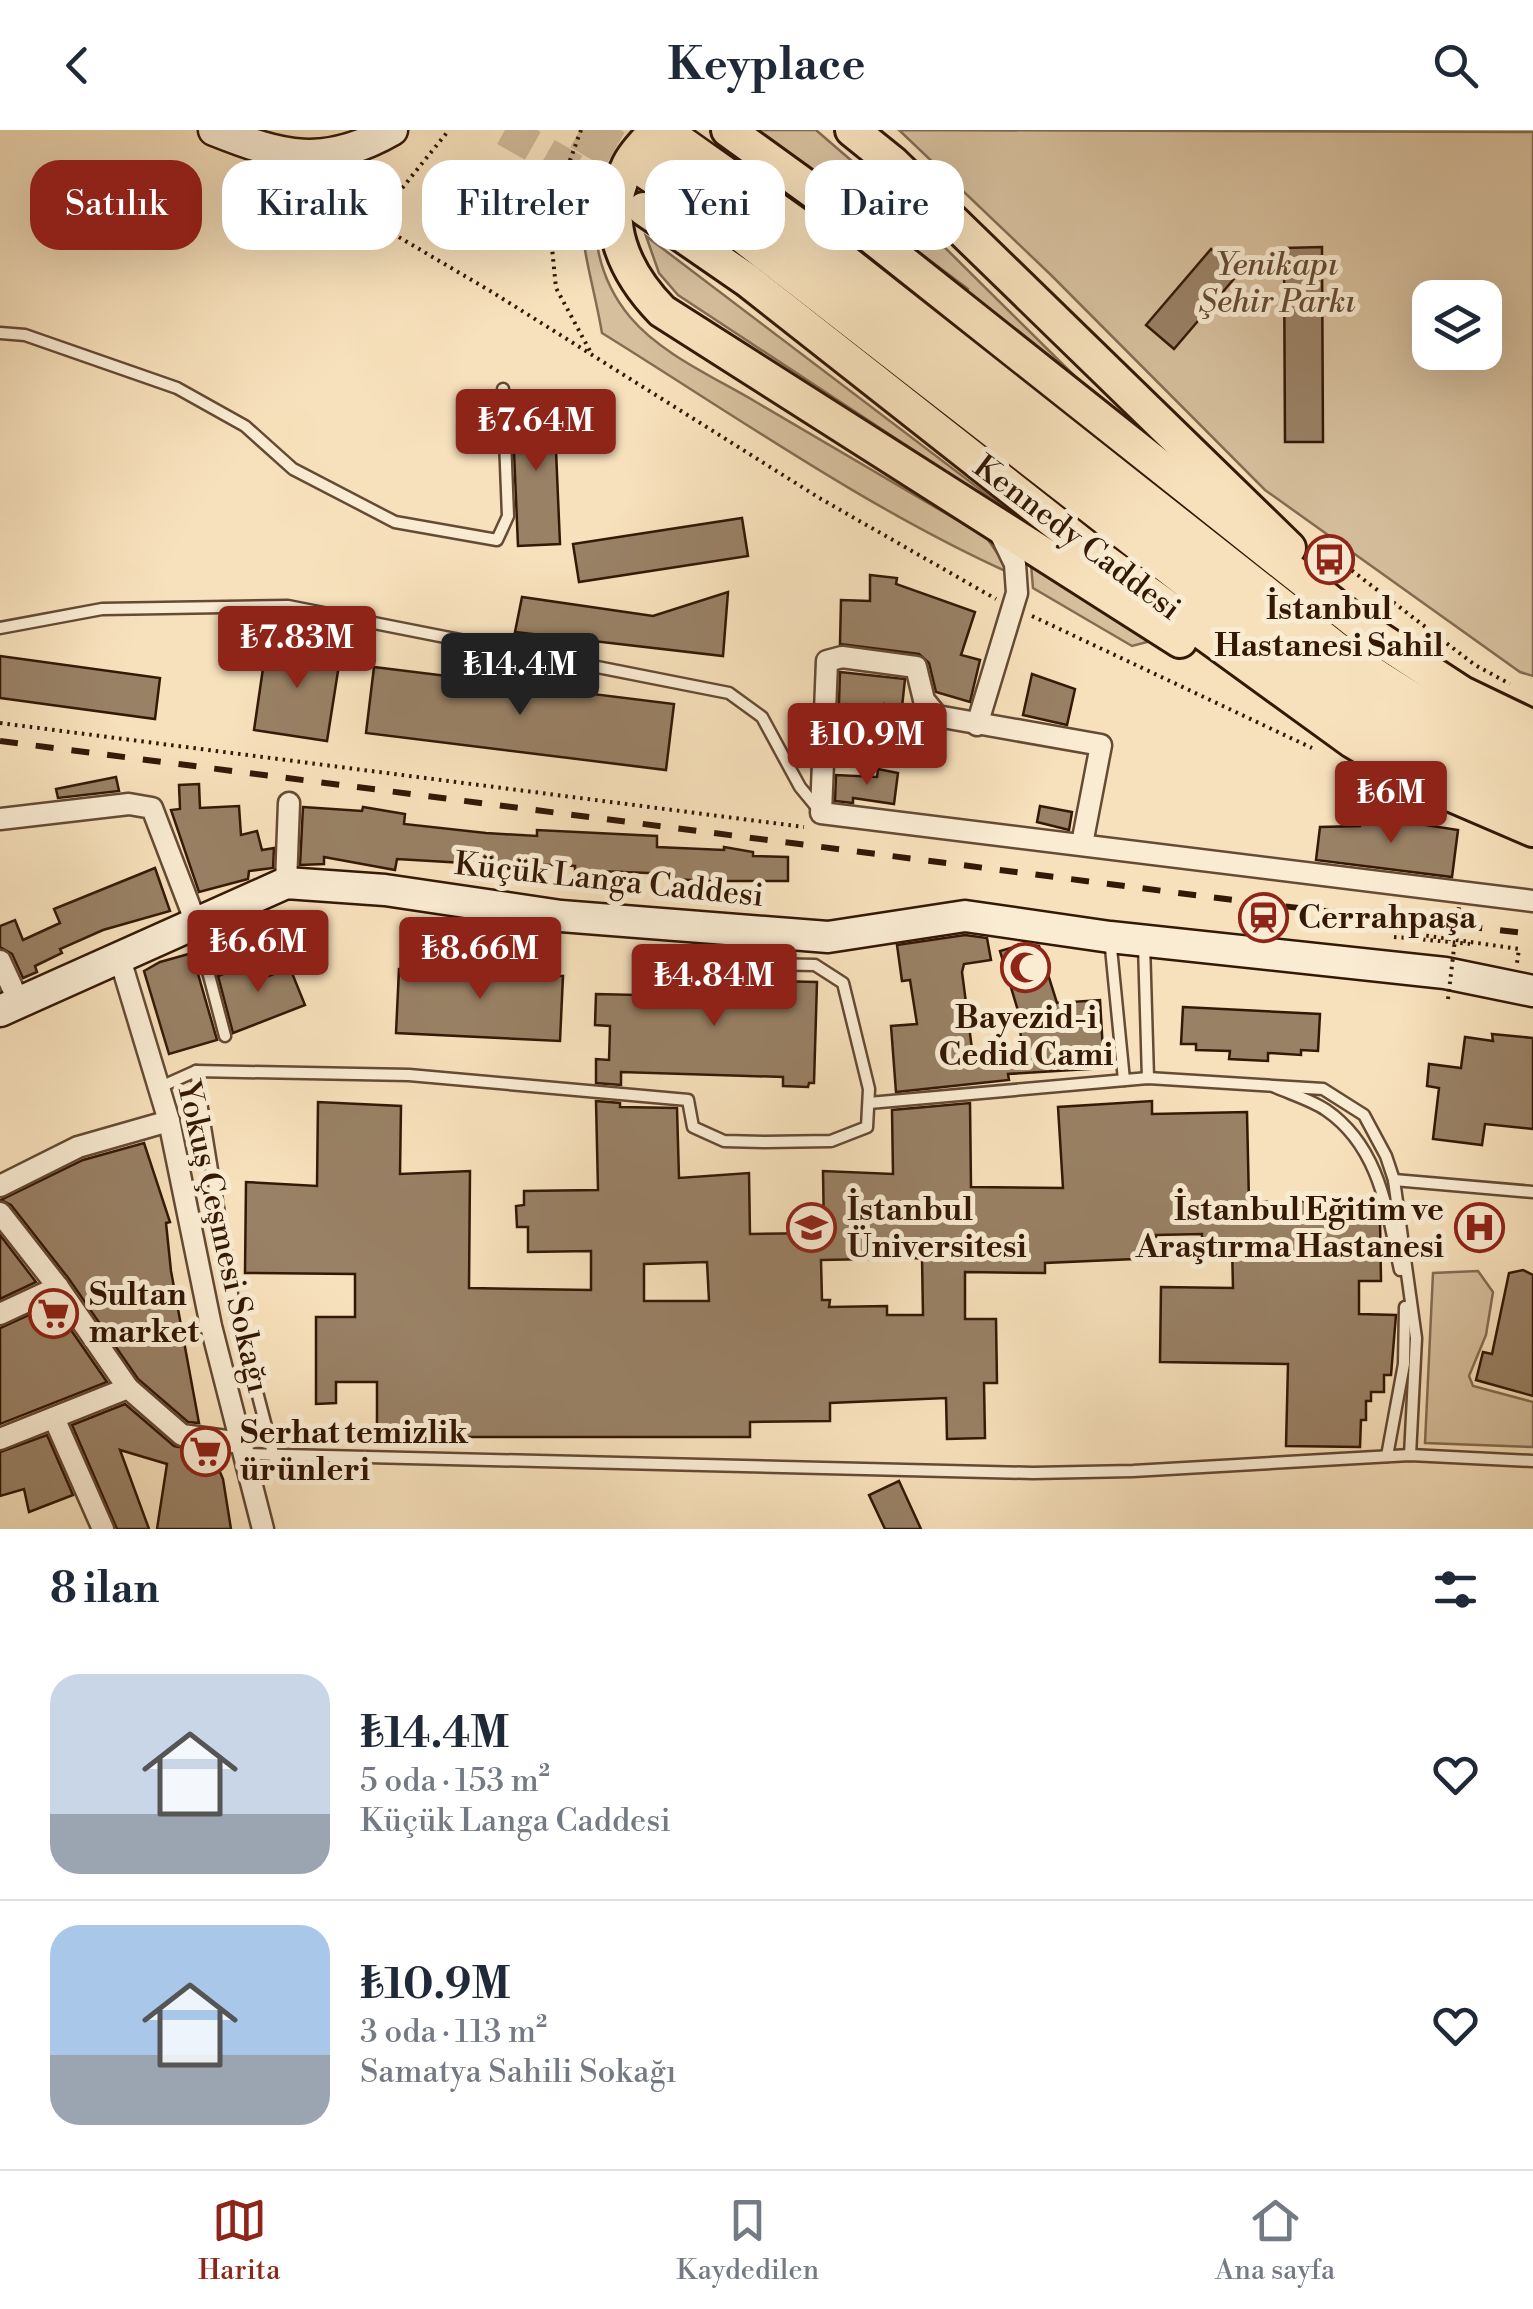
<!DOCTYPE html>
<html lang="tr">
<meta charset="utf-8">
<style>
:root{--surface:#fff;--page:#f6f6f7;--text:#1f2937;--muted:#747a83;--line:#e0e1e3;--accent:#8f2418}
body{margin:0;font-family:"Libre Bodoni",serif;background:var(--page);color:var(--text);height:100vh;display:flex;flex-direction:column;font-size:38px;white-space:nowrap}
*{box-sizing:border-box;margin:0}
p{font-size:32px;color:var(--muted)}
.icon{flex:none;width:55px;height:55px;fill:none;stroke:currentColor;stroke-width:2;stroke-linecap:round;stroke-linejoin:round}
.map{position:relative;height:1399px;overflow:hidden}
.details{display:flex;flex-direction:column;background:var(--surface);flex:1}
.details>*{flex:none}
.guide{position:absolute;left:30px;top:30px;width:1000px;height:90px;display:flex;gap:20px}
.controls{position:absolute;left:1412px;top:150px;display:grid;gap:20px}
.controls a{display:grid;place-items:center;width:90px;height:90px;border-radius:20px;background:var(--surface);box-shadow:0 10px 40px #0002;font-size:50px}
.price{position:absolute;translate:-50% -85px;padding:0 22px;border-radius:10px;background:var(--accent);color:#fff;font-size:32px;line-height:65px;filter:drop-shadow(0 2px 5px #0008)}
.price::after{content:'';position:absolute;left:50%;top:60px;width:30px;height:22px;margin-left:-15px;background:inherit;clip-path:polygon(0 0,100% 0,50% 100%)}
.price.active{background:#222;color:#fff}
ul{padding:0;list-style:none}
li{display:flex;align-items:center;gap:30px;height:250px;padding:0 50px}
li+li{border-top:2px solid var(--line)}
li span{display:grid;place-items:center;flex:none;width:280px;height:200px;border-radius:30px;color:#555}
li>.icon{margin-inline-start:auto}
span .icon{width:120px;height:120px;fill:#fffc;stroke-width:1}
li b{font-size:42px}
h2{display:flex;justify-content:space-between;align-items:center;height:120px;padding:0 50px;font-size:42px}
.pill{padding:0 35px;border-radius:30px;background:var(--surface);box-shadow:0 10px 40px #0002;font-size:35px;line-height:90px}
.pill.active{background:var(--accent);color:#fff}
header{display:flex;justify-content:space-between;align-items:center;height:130px;padding:0 50px;background:var(--surface);font-size:45px;font-weight:800}
.tabs{display:flex;justify-content:space-around;align-items:center;height:140px;border-top:2px solid var(--line);background:var(--surface);font-size:28px;color:var(--muted)}
.tabs a{display:grid;justify-items:center;gap:5px}
.tabs .active{color:var(--accent)}
.map>svg:first-child{display:block}
</style>
<header><svg class="icon" aria-label="back" viewBox="0 0 24 24"><path d="M15 5l-7 7 7 7"/></svg>Keyplace<svg class="icon" aria-label="search" viewBox="0 0 24 24"><circle cx="10" cy="10" r="6"/><path d="M15 15l6 6"/></svg></header>
<div class="map">
<svg width="1533" height="1399" viewBox="0 0 1533 1399">
<rect width="100%" height="100%" fill="#f7e1bc"/>
<filter id="stains"><feTurbulence type="fractalNoise" baseFrequency=".002" numOctaves="4"/><feColorMatrix values="0 0 0 0 .2 0 0 0 0 .09 0 0 0 0 .02 0 0 0 .5 -.17"/></filter>
<radialGradient id="worn" r=".72"><stop offset=".6" stop-color="#630" stop-opacity="0"/><stop offset="1" stop-color="#630" stop-opacity=".3"/></radialGradient>
<!-- green -->
<g fill="#d6bf9d" stroke="#856c52" stroke-width="2.5" fill-rule="evenodd">
<path d="M610,0H616C585,58 586,134 630,187C661,224 714,247 756,272C832,317 909,362 986,407L1012,444C871,381 734,285 602,203C588,121 562,81 610,0Z"/>
<polygon points="756,0 816,0 889,63 876,76 902,100 914,87 1107,278 966,165 968,159"/>
<path d="M899,0L1533,2V546L1520,542L1265,360L1051,145ZM1430,168H1485V222H1430Z"/>
<polygon points="646,106 1027,395 678,165 659,143"/>
<polygon points="1031,434 1151,511 1132,516 1033,458"/>
<polygon points="1478,1141 1493,1162 1486,1205 1469,1246 1473,1256 1533,1272 1533,1317 1425,1313 1433,1143"/>
</g>
<!-- building -->
<g fill="#998165" stroke="#341806" stroke-width="2.5" fill-rule="evenodd">
<polygon points="1322,117 1323,312 1285,312 1284,118"/>
<polygon points="1211,119 1239,143 1174,219 1146,195"/>
<polygon points="554,273 560,414 518,416 512,275"/>
<polygon points="742,388 748,426 579,452 573,414"/>
<polygon points="870,445 897,448 896,454 975,482 961,525 980,530 970,572 936,562 929,533 919,524 840,514 841,470 870,471"/>
<polygon points="728,462 723,526 515,502 522,467 653,486"/>
<polygon points="267,511 341,522 327,611 254,600"/>
<polygon points="0,526 160,548 155,589 0,568"/>
<polygon points="374,537 674,574 666,640 366,603"/>
<polygon points="840,542 905,549 902,577 884,574 877,609 838,603"/>
<polygon points="1032,544 1075,559 1067,595 1023,585"/>
<polygon points="878,639 898,643 894,674 853,668 853,673 835,671 836,645 877,647"/>
<polygon points="116,647 119,661 58,668 56,659"/>
<polygon points="199,654 200,678 239,676 241,705 257,701 262,720 274,718 273,738 249,741 248,749 199,762 171,680 180,679 179,655"/>
<polygon points="1040,676 1072,682 1069,700 1037,692"/>
<polygon points="303,677 362,681 363,677 405,684 404,694 486,703 537,706 537,700 657,706 657,717 724,720 724,717 753,722 753,726 788,727 788,751 707,751 674,749 674,744 598,741 598,746 575,745 575,736 556,735 536,735 536,744 480,742 481,734 397,729 395,740 324,727 324,734 300,735"/>
<polygon points="1362,685 1458,700 1452,747 1316,730 1320,697 1360,696"/>
<polygon points="155,738 170,781 103,800 60,819 62,823 35,836 37,842 23,848 12,824 0,817 0,796 15,790 23,810 60,793 54,779"/>
<polygon points="965,805 987,808 991,830 964,834 962,842 973,927 1022,922 1019,884 1000,821 1024,814 1039,816 1057,873 1100,870 1104,938 1008,944 1009,950 896,962 891,896 917,894 910,850 902,851 897,815"/>
<polygon points="192,823 217,910 169,924 144,841 160,832"/>
<polygon points="259,830 266,847 290,838 305,875 233,903 218,846"/>
<polygon points="425,833 534,838 534,845 563,846 560,911 396,903 399,839 425,840"/>
<polygon points="681,841 773,843 773,851 817,852 814,953 809,953 808,957 783,956 783,947 621,942 621,955 596,953 596,929 609,930 610,896 595,895 596,864 681,866"/>
<polygon points="1183,877 1320,884 1318,921 1301,920 1301,925 1268,923 1268,931 1229,929 1230,921 1196,920 1196,914 1181,914"/>
<polygon points="1492,904 1533,908 1533,999 1485,994 1482,1015 1433,1009 1439,958 1427,956 1429,934 1461,938 1465,907 1493,911"/>
<path d="M596,971L620,973V977L677,978L679,1048L749,1043L750,1104L824,1103L823,1041L893,1044L892,980L970,973L971,1057L1063,1058L1058,977L1152,971V984L1247,982L1249,1072L1375,1070L1380,1090L1381,1151H1359V1184L1396,1185L1391,1245H1384V1262H1371V1271H1366V1290H1361L1360,1317L1286,1316L1288,1234L1160,1232L1161,1157L1233,1158L1232,1117H1202V1104L1156,1105L1157,1128L1045,1133V1143L965,1142V1189H996L997,1253H984L985,1308L947,1309L946,1268L830,1273V1291L750,1292V1307H419V1314H377V1252H336V1273L316,1274V1187H355V1144L245,1143L246,1052L317,1056L318,972L401,976L400,1044L470,1041L469,1158L591,1160V1121L528,1122V1097H517L516,1076L524,1075V1061L598,1060ZM821,1130L922,1128L923,1185H887V1176L829,1177L830,1170H822ZM707,1132L709,1171H644V1134Z"/>
<polygon points="144,1013 170,1092 166,1093 171,1141 199,1293 188,1292 138,1249 69,1149 11,1075 1,1070 83,1030"/>
<polygon points="0,1105 36,1152 0,1169"/>
<polygon points="1523,1140 1533,1145 1533,1266 1476,1250 1483,1222 1492,1224 1509,1143"/>
<polygon points="53,1174 107,1252 0,1294 0,1198"/>
<polygon points="125,1274 174,1316 212,1323 223,1349 231,1399 157,1399 167,1334 120,1320 149,1399 117,1399 72,1295"/>
<polygon points="47,1305 73,1365 29,1382 24,1359 0,1366 0,1322"/>
<polygon points="899,1351 921,1399 885,1399 869,1365"/>
</g>
<g fill="none" stroke-linecap="round" stroke-linejoin="round">
<!-- primary-tunnel -->
<polyline stroke="#d0b998" stroke-width="32" stroke-dasharray="32 16" stroke-linecap="butt" points="505,0 640,77"/>
<!-- highway-tunnel -->
<polyline stroke="#d0b998" stroke-width="40" stroke-dasharray="40 20" stroke-linecap="butt" points="580,0 648,39"/>
<defs>
<g id="lane">
<polyline points="0,203 25,205 177,258 245,296 293,339 395,392 497,410 508,386 503,259"/>
<polyline points="0,498 102,479 288,476 729,563 762,587 800,657 819,680"/>
<polyline points="196,796 225,906"/>
<polyline points="1110,808 1124,950"/>
<polyline points="1144,814 1148,948"/>
<polyline points="196,941 233,1170 274,1327"/>
<path d="M1275,957C1291,964 1311,970 1326,980C1380,1017 1387,1081 1400,1140"/>
<polyline points="158,958 196,941 409,945 688,970 693,997 724,1011 765,1012 831,1011 867,997 869,959 843,853 815,835 705,833"/>
<polyline points="869,973 1148,948 1323,959 1364,985 1386,1026 1394,1050 1416,1208 1410,1325"/>
<polyline points="1394,1050 1533,1062"/>
<polyline points="245,1324 1033,1343 1133,1341 1410,1325 1533,1331"/>
<polyline points="1387,1326 1404,1234 1405,1177"/>
</g>
<g id="street">
<polyline points="977,595 1017,463 1015,434 997,397"/>
<polyline points="0,689 129,674 152,678 196,793"/>
<polyline points="1082,714 1101,615 937,586 924,570 916,537 842,527 827,531 821,683 1533,771"/>
<polyline points="286,753 289,673"/>
<polyline points="120,829 169,991 211,1196 263,1399"/>
<polyline points="0,831 18,870"/>
<polyline points="0,1056 78,1017 169,991"/>
<polyline points="0,1083 58,1157 128,1258 182,1305 241,1313"/>
<polyline points="0,1184 58,1157"/>
<polyline points="54,1288 103,1399"/>
<polyline points="0,1309 128,1258"/>
</g>
<g id="secondary">
<path d="M214,0C282,27 324,39 392,0"/>
<polyline points="0,881 286,753 385,760 561,786 828,807 965,786 1110,807 1445,843 1533,861"/>
</g>
<g id="primary">
<path d="M656,0C646,12 633,24 627,38C600,90 624,142 662,181L1180,511"/>
<polyline points="728,0 825,70 1367,501 1462,563 1533,597"/>
<polyline points="852,0 893,33 1289,418"/>
<polyline points="644,79 747,150 1100,428 1352,611 1419,651 1533,700"/>
</g>
<g id="highway">
<path d="M671,10L804,104L1333,521C1397,567 1461,604 1533,634"/>
<polyline points="648,39 746,104 1366,586 1431,624 1533,669"/>
</g>
</defs>
<!-- lane casing -->
<use href="#lane" stroke="#654a34" stroke-width="15"/>
<!-- street casing -->
<use href="#street" stroke="#654a34" stroke-width="25"/>
<!-- secondary casing -->
<use href="#secondary" stroke="#341806" stroke-width="35"/>
<!-- primary casing -->
<use href="#primary" stroke="#341806" stroke-width="38"/>
<!-- highway casing -->
<use href="#highway" stroke="#341806" stroke-width="45"/>
<!-- path -->
<g stroke="#341806" stroke-width="4" stroke-dasharray="2.5 5" stroke-linecap="butt">
<polyline points="581,0 549,88 556,158 590,221"/>
<polyline points="302,50 492,162 821,369 996,469"/>
<polyline points="374,93 449,0"/>
<polyline points="1316,413 1475,535 1510,554"/>
<polyline points="1032,486 1312,618"/>
<polyline points="0,593 804,697"/>
<polyline points="1394,807 1408,808 1408,803 1519,819 1517,833"/>
<polyline points="1408,808 1470,814"/>
</g>
<!-- lane -->
<use href="#lane" stroke="#faecd3" stroke-width="10"/>
<!-- street -->
<use href="#street" stroke="#faecd3" stroke-width="20"/>
<!-- secondary -->
<use href="#secondary" stroke="#faecd3" stroke-width="30"/>
<!-- primary -->
<use href="#primary" stroke="#f7e1bc" stroke-width="32"/>
<!-- highway -->
<use href="#highway" stroke="#f7e1bc" stroke-width="40"/>
<!-- rail -->
<polyline stroke="#341806" stroke-width="6" stroke-dasharray="18 18" stroke-linecap="butt" points="0,611 1264,774 1533,804"/>
<!-- path-bridge -->
<polyline stroke="#341806" stroke-width="4" stroke-dasharray="2.5 5" stroke-linecap="butt" points="1448,869 1459,776"/>
</g>
<!-- icons -->
<defs>
<symbol id="bus-ring" viewBox="-11 -11 22 22"><circle r="9.5" fill="#faecd3" stroke="#8f2418" stroke-width="1.5"/><path d="M-5-6H5V4H4V6H2V4H-2V6H-4V4H-5ZM-3.5-4V0h7V-4ZM-3.5 1.2v1.5H-2V1.2ZM2 1.2v1.5H3.5V1.2Z" fill="#8f2418"/></symbol>
<symbol id="station-ring" viewBox="-11 -11 22 22"><circle r="9.5" fill="#faecd3" stroke="#8f2418" stroke-width="1.5"/><path d="M-3-6H3Q5-6 5-4V2Q5 4 3 4L4.5 6H3L1.5 4h-3L-3 6H-4.5L-3 4Q-5 4-5 2V-4Q-5-6-3-6ZM-3.5-4v3h7v-3ZM-3.5 1v1.5H-2V1ZM2 1v1.5H3.5V1Z" fill="#8f2418"/></symbol>
<symbol id="mosque-ring" viewBox="-11 -11 22 22"><circle r="9.5" fill="#faecd3" stroke="#8f2418" stroke-width="1.5"/><path d="M3.5-4.9A6 6 0 1 0 3.5 4.9A5 5 0 1 1 3.5-4.9Z" fill="#8f2418"/></symbol>
<symbol id="university-ring" viewBox="-11 -11 22 22"><circle r="9.5" fill="#faecd3" stroke="#8f2418" stroke-width="1.5"/><path d="M0-5L7-2L0 1L-7-2ZM-4 1L0 2.5L4 1V4Q0 6-4 4Z" fill="#8f2418"/></symbol>
<symbol id="hospital-ring" viewBox="-11 -11 22 22"><circle r="9.5" fill="#faecd3" stroke="#8f2418" stroke-width="1.5"/><path d="M-5-5h3v3.5h4V-5h3V5h-3V1.5h-4V5h-3Z" fill="#8f2418"/></symbol>
<symbol id="supermarket-ring" viewBox="-11 -11 22 22"><circle r="9.5" fill="#faecd3" stroke="#8f2418" stroke-width="1.5"/><path d="M-6-5.5h2.5l.6 2H6L4.5 2H-2.5L-4.4-4H-6ZM-1.5 3.2a1.3 1.3 0 1 0 .1 0ZM3 3.2a1.3 1.3 0 1 0 .1 0Z" fill="#8f2418"/></symbol>
</defs>
<g fill-rule="evenodd">
<use href="#bus-ring" x="1302" y="402" width="55" height="55"/>
<use href="#station-ring" x="1236" y="760" width="55" height="55"/>
<use href="#mosque-ring" x="998" y="810" width="55" height="55"/>
<use href="#university-ring" x="784" y="1070" width="55" height="55"/>
<use href="#hospital-ring" x="1452" y="1070" width="55" height="55"/>
<use href="#supermarket-ring" x="26" y="1156" width="55" height="55"/>
<use href="#supermarket-ring" x="178" y="1294" width="55" height="55"/>
</g>
<g text-anchor="middle" dominant-baseline="central" stroke-width="10" stroke-linejoin="round" paint-order="stroke">
<!-- park labels -->
<g font-size="32" font-style="italic" fill="#654a33" stroke="#faecd3">
<text x="1277" y="135">Yenikapı<tspan x="1277" dy="37">Şehir Parkı</tspan></text>
</g>
<!-- street labels -->
<g font-size="32" fill="#341806" stroke="#faecd3">
<text transform="translate(1077 408) rotate(37)">Kennedy Caddesi</text>
<text transform="translate(609 750) rotate(6)">Küçük Langa Caddesi</text>
<text transform="translate(223 1107) rotate(77)">Yokuş Çeşmesi Sokağı</text>
</g>
<!-- poi labels -->
<g font-size="32" font-weight="bold" fill="#341806" stroke="#faecd3" text-anchor="start">
<text x="1329" y="479" text-anchor="middle">İstanbul<tspan x="1329" dy="37">Hastanesi Sahil</tspan></text>
<text x="1298" y="788">Cerrahpaşa</text>
<text x="1026" y="888" text-anchor="middle">Bayezid-i<tspan x="1026" dy="37">Cedid Cami</tspan></text>
<text x="847" y="1080">İstanbul<tspan x="847" dy="37">Üniversitesi</tspan></text>
<text x="1444" y="1080" text-anchor="end">İstanbul Eğitim ve<tspan x="1444" dy="37">Araştırma Hastanesi</tspan></text>
<text x="89" y="1165">Sultan<tspan x="89" dy="37">market</tspan></text>
<text x="240" y="1303">Serhat temizlik<tspan x="240" dy="37">ürünleri</tspan></text>
</g>
</g>
<rect width="100%" height="100%" filter="url(#stains)"/>
<rect width="100%" height="100%" fill="url(#worn)"/>
</svg>
<div class="controls">
<a><svg class="icon" aria-label="layers" viewBox="0 0 24 24"><path d="M12 4l9 5-9 5-9-5zM3 14l9 5 9-5"/></svg></a>
</div>
<b class="price" style="left:536px;top:344px">₺7.64M</b>
<b class="price" style="left:297px;top:561px">₺7.83M</b>
<b class="price active" style="left:520px;top:588px">₺14.4M</b>
<b class="price" style="left:867px;top:658px">₺10.9M</b>
<b class="price" style="left:1391px;top:716px">₺6M</b>
<b class="price" style="left:258px;top:865px">₺6.6M</b>
<b class="price" style="left:480px;top:872px">₺8.66M</b>
<b class="price" style="left:714px;top:899px">₺4.84M</b>
<div class="guide">
<a class="pill active">Satılık</a>
<a class="pill">Kiralık</a>
<a class="pill">Filtreler</a>
<a class="pill">Yeni</a>
<a class="pill">Daire</a>
</div>
</div>
<section class="details">
<h2>8 ilan<svg class="icon" aria-label="filters" viewBox="0 0 24 24"><path d="M4 7h16M4 17h16"/><circle cx="9" cy="7" r="2"/><circle cx="15" cy="17" r="2"/></svg></h2>
<ul>
<li><span style="background:linear-gradient(#c9d6e8 70%,#9aa5b1 0)"><svg class="icon" aria-label="home" viewBox="0 0 24 24"><path d="M3 11l9-7 9 7M6 9v11h12V9"/></svg></span><div><b>₺14.4M</b><p>5 oda · 153 m²</p><p>Küçük Langa Caddesi</p></div><svg class="icon" aria-label="heart" viewBox="0 0 24 24"><path d="M12 20l-8-8c-3-5 5-10 8-4 3-6 11-1 8 4z"/></svg></li>
<li><span style="background:linear-gradient(#a9c7e8 65%,#9aa5b1 0)"><svg class="icon" aria-label="home" viewBox="0 0 24 24"><path d="M3 11l9-7 9 7M6 9v11h12V9"/></svg></span><div><b>₺10.9M</b><p>3 oda · 113 m²</p><p>Samatya Sahili Sokağı</p></div><svg class="icon" aria-label="heart" viewBox="0 0 24 24"><path d="M12 20l-8-8c-3-5 5-10 8-4 3-6 11-1 8 4z"/></svg></li>
</ul>
</section>
<nav class="tabs">
<a class="active"><svg class="icon" aria-label="map" viewBox="0 0 24 24"><path d="M3 6l6-2 6 2 6-2v14l-6 2-6-2-6 2zM9 4v14M15 6v14"/></svg>Harita</a>
<a><svg class="icon" aria-label="saved" viewBox="0 0 24 24"><path d="M7 4h10v16l-5-4-5 4z"/></svg>Kaydedilen</a>
<a><svg class="icon" aria-label="home" viewBox="0 0 24 24"><path d="M3 11l9-7 9 7M6 9v11h12V9"/></svg>Ana sayfa</a>
</nav>
